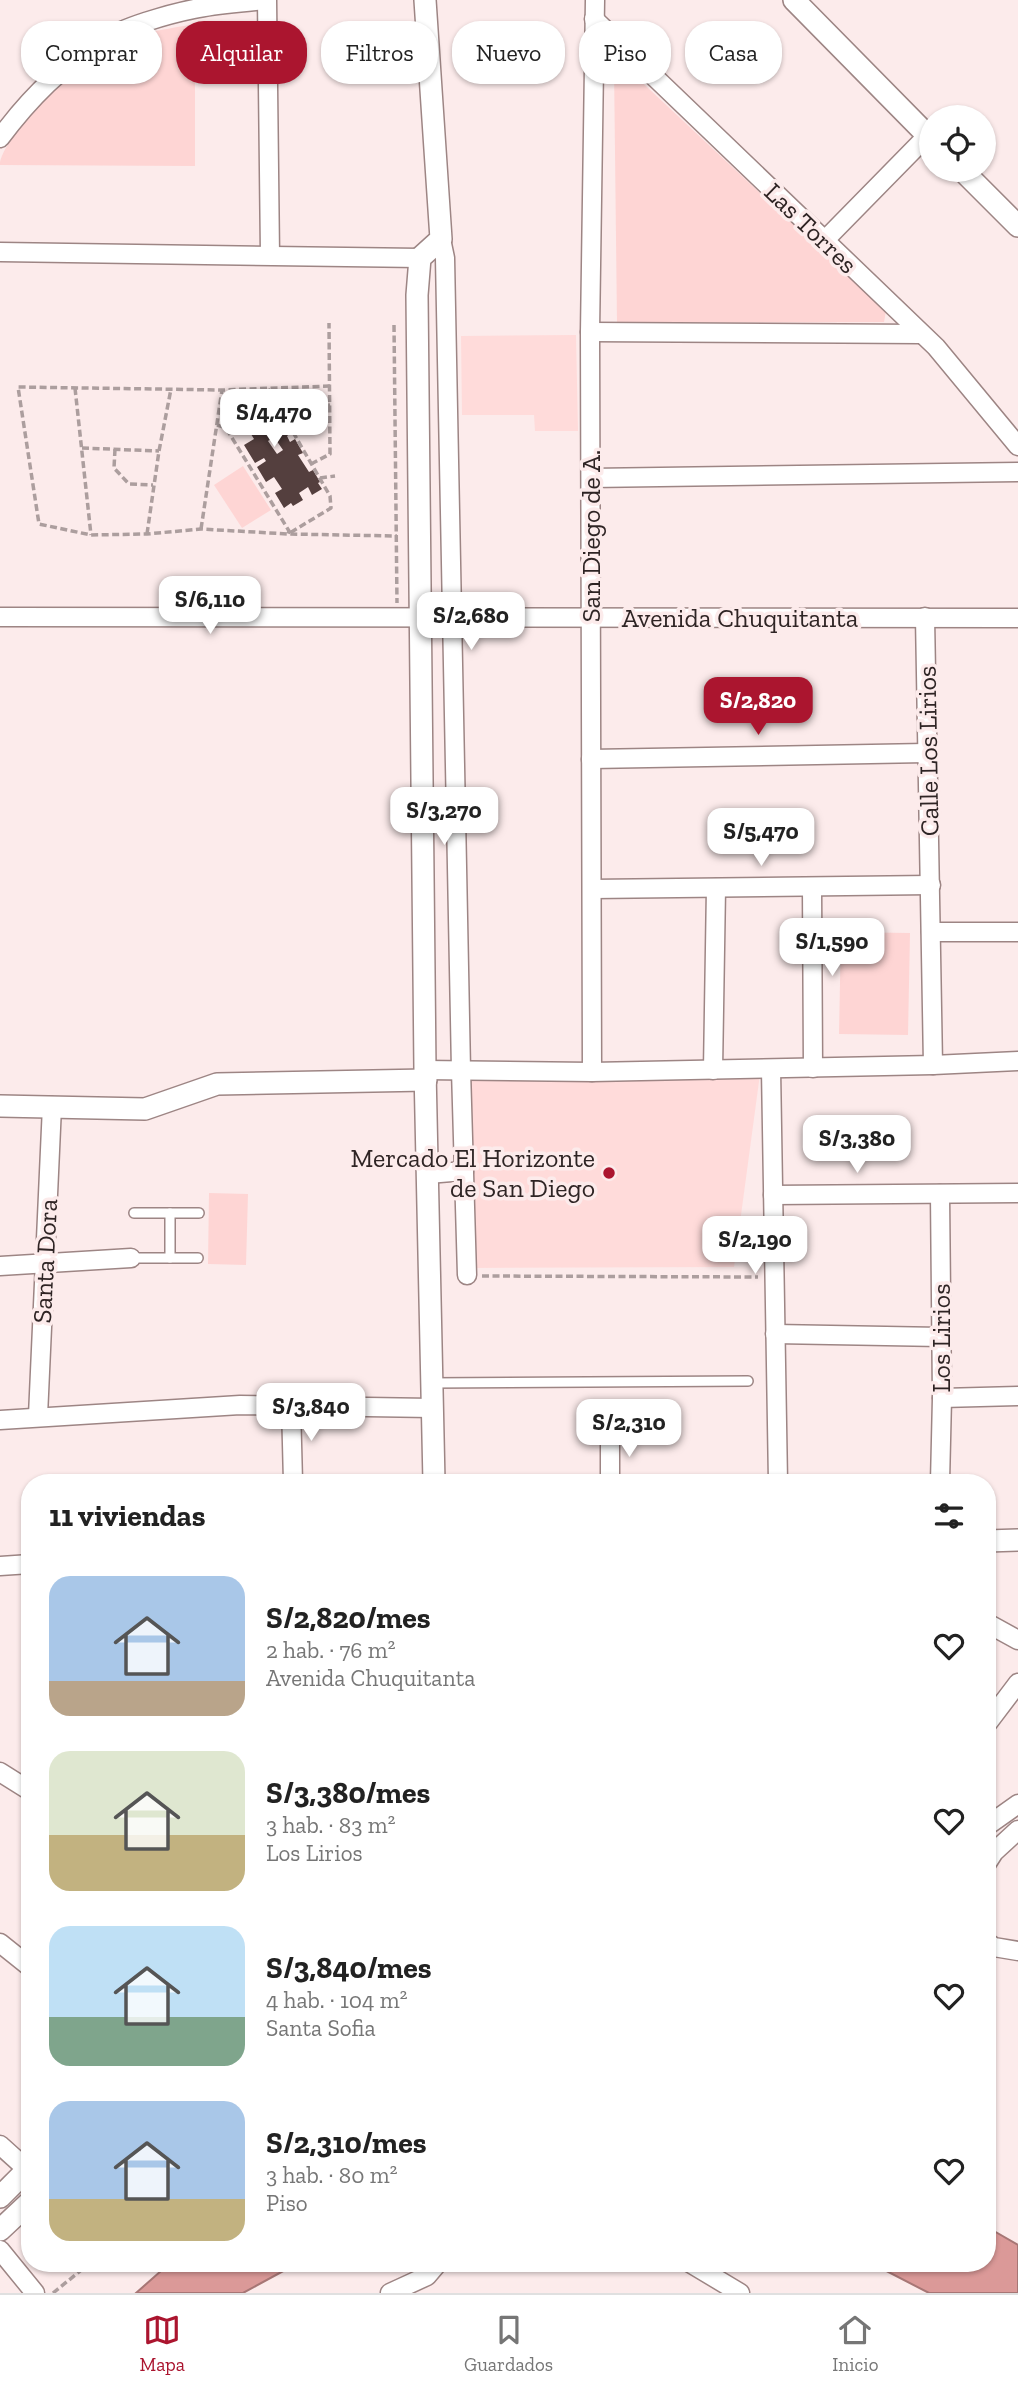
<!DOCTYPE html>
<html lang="es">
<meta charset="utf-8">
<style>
:root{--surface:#fff;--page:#f6f6f6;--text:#222;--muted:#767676;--line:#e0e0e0;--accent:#ab152f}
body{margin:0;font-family:"Zilla Slab",serif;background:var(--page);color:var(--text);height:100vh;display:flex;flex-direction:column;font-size:26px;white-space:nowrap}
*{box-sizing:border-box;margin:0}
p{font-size:23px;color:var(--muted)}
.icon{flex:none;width:38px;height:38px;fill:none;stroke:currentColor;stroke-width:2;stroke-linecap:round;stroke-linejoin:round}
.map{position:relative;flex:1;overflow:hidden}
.drawer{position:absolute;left:21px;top:1474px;width:975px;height:798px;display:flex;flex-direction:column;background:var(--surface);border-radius:28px;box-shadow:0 2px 5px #0004}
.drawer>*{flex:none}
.banner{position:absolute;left:21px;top:21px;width:976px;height:63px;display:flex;gap:14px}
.buttons{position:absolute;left:919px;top:105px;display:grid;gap:14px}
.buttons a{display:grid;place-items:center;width:77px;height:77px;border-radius:50%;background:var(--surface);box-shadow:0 2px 5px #0004;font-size:35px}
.price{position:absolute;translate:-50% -60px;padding:0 16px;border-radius:14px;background:#fff;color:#222;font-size:23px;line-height:46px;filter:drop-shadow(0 2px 4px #0008)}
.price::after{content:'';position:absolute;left:50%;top:42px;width:21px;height:16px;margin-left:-10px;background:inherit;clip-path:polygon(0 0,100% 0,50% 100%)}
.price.current{background:var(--accent);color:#fff}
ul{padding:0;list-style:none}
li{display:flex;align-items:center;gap:21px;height:175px;padding:0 28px}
li span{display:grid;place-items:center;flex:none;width:196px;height:140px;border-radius:21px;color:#555}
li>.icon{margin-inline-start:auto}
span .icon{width:84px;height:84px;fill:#fffc;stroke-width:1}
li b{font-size:30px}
h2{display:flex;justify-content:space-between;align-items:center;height:84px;padding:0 28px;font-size:30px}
.chip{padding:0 24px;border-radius:28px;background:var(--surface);box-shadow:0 2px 5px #0004;font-size:24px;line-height:63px}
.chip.current{background:var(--accent);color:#fff}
.dock{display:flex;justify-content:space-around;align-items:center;height:98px;border-top:2px solid var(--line);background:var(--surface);font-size:19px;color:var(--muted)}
.dock a{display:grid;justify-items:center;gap:4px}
.dock .current{color:var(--accent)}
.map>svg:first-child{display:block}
</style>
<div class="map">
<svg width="1018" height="2293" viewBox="0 0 1018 2293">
<rect width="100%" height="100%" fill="#fcebeb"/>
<!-- built -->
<g fill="#ffdbda">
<polygon points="576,335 578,431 535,431 534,415 462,415 461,336"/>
<polygon points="760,1074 734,1267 471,1268 469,1079"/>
</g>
<!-- green -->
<g fill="#fed5d4">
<path d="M195,24V166L0,165C0,138 82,60 106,46C125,35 173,28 195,24Z"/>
<polygon points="614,66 631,72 886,311 884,322 617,323"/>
<polygon points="243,466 271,510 242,528 214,485"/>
<polygon points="841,932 910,933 908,1035 839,1034"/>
<polygon points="209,1193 248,1194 246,1265 208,1264"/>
</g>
<!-- water -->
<g fill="#db9998" stroke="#a77675" stroke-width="2">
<polygon points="987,2227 1018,2245 1018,2293 929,2293 871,2263 987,2263"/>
<polygon points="170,2263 298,2263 243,2293 136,2293"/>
</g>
<!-- building -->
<path fill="#543f3e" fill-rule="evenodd" d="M260,391L261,394L266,391L274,404L269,407L278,422L284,418L292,432L287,436L290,442L295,439L303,453L298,455L309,472L313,470L320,482L318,483L322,489L312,495L308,487L299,493L303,500L293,506L291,503L284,508L275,493L282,489L274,477L266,482L257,467L266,461L264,458L255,463L244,445L254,439L246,426L236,432L225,416L237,409L235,405L243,400L248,408L256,403L252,396ZM274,437L283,450L277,454L268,441Z"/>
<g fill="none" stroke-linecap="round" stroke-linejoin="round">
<defs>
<g id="service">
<polyline points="170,1213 199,1213"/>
<polyline points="131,1258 170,1258 170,1213 134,1213"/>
<polyline points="170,1258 198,1258"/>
<polyline points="432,1383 748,1381"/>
</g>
<g id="minor">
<polyline points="267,0 270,255"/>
<polyline points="594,19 936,347 1018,446"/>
<path d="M0,138C28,100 62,66 102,41C123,27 169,14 194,9C217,4 241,3 264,0"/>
<polyline points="441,239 445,258 461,1070 467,1275"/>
<polyline points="824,241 928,135"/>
<polyline points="0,252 420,258"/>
<polyline points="590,332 921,334"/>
<polyline points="591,478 1018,472"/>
<polyline points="0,617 1018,618"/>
<polyline points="925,617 933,1065"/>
<polyline points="591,759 926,753"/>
<polyline points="812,887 813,1068"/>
<polyline points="592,889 931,885"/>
<polyline points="931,932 1018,932"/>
<polyline points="771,1069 778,1482"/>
<polyline points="425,1070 592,1072 933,1065 1018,1061"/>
<polyline points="713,1070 716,888"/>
<polyline points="592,1072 590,332 595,0"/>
<polyline points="428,1174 464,1171"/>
<polyline points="773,1195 1018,1193"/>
<polyline points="0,1266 131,1258"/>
<polyline points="775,1334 941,1337"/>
<polyline points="942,1398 1018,1396"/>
<polyline points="291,1405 293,1482"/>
<polyline points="38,1416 52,1106"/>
<polyline points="0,1420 240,1405 432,1408"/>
<polyline points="610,1482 610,1435"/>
<polyline points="940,1482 942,1398 940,1194"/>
<polyline points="0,1566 30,1564"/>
<polyline points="987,1623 1018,1640"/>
<polyline points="987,1724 1018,1683"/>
<polyline points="0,1772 30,1791"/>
<polyline points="987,1826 1018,1804"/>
<polyline points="987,1863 994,1852 1018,1830"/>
<polyline points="987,1942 994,1947 1018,1951"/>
<polyline points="0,1943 30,1967"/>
<polyline points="0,2145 30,2172"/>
<polyline points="0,2250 35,2293"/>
<polyline points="690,2263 740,2293"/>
<polyline points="390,2293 427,2276 438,2263"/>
</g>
<g id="tertiary">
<polyline points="425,0 441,239 420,258 417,295 425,1070 434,1482"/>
<polyline points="794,0 931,139"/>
<polyline points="962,170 1018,226"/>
<polyline points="0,1106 145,1109 217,1084 426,1080"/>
<polyline points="987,1541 1018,1540"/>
<polyline points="0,2197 30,2167"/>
<polyline points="0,2230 30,2202"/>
</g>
</defs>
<!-- service casing -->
<use href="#service" stroke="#9d8584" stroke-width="12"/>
<!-- minor casing -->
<use href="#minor" stroke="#9d8584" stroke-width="21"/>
<!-- tertiary casing -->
<use href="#tertiary" stroke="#9d8584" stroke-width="24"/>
<!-- path -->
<g stroke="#ac9e9e" stroke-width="3.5" stroke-dasharray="7 3.5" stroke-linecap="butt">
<polyline points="394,325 397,603"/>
<polyline points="330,386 222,390 18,387 39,524 91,535 147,534 201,529 288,534 397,536"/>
<polyline points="75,388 91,535"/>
<polyline points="217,425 226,428 289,531 288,534 331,508 330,496 268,389"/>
<polyline points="290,427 323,406 330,405"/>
<polyline points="82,448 159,451"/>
<polyline points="115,449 114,468 129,484 153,485"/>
<polyline points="311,464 330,454 329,323"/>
<polyline points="320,478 335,476"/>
<polyline points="201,529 222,390"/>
<polyline points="147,534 159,451 171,389"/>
<polyline points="482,1276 758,1277"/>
<polyline points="53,2293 90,2263"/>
</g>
<!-- service -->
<use href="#service" stroke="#fff" stroke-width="9"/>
<!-- minor -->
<use href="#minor" stroke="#fff" stroke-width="18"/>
<!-- tertiary -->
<use href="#tertiary" stroke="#fff" stroke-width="21"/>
</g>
<!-- markers -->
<circle fill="#ab152f" stroke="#fcebeb" stroke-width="2.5" cx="609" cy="1173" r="7"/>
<g text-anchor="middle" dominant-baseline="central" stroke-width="7" stroke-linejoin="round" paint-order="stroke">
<!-- street labels -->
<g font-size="26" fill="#2e2424" stroke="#fcebeb">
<text transform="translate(811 228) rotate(44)">Las Torres</text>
<text transform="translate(591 536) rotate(-90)">San Diego de A.</text>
<text x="740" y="618">Avenida Chuquitanta</text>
<text transform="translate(928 751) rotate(-91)">Calle Los Lirios</text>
<text transform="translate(45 1261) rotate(-87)">Santa Dora</text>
<text transform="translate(941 1338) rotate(-90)">Los Lirios</text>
</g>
<!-- poi labels -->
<g font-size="26" fill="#2e2424" stroke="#fcebeb" text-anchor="end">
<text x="595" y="1158">Mercado El Horizonte<tspan x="595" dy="30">de San Diego</tspan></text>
</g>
</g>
</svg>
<div class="buttons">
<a><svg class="icon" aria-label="locate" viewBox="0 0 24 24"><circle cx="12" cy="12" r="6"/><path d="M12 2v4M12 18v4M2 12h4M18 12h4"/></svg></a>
</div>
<b class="price" style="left:274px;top:449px">S/4,470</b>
<b class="price" style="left:210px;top:636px">S/6,110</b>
<b class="price" style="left:471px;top:652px">S/2,680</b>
<b class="price current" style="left:758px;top:737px">S/2,820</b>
<b class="price" style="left:444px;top:847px">S/3,270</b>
<b class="price" style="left:761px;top:868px">S/5,470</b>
<b class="price" style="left:832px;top:978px">S/1,590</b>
<b class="price" style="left:857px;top:1175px">S/3,380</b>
<b class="price" style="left:755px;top:1276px">S/2,190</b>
<b class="price" style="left:311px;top:1443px">S/3,840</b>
<b class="price" style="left:629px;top:1459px">S/2,310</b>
<div class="banner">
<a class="chip">Comprar</a>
<a class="chip current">Alquilar</a>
<a class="chip">Filtros</a>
<a class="chip">Nuevo</a>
<a class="chip">Piso</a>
<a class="chip">Casa</a>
</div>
<section class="drawer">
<h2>11 viviendas<svg class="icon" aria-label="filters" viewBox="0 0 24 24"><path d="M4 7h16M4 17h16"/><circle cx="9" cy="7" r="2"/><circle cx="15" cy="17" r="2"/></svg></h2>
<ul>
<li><span style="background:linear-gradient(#a9c7e8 75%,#b9a48a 0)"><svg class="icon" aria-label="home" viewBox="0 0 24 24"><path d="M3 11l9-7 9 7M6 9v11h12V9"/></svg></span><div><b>S/2,820/mes</b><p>2 hab. · 76 m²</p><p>Avenida Chuquitanta</p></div><svg class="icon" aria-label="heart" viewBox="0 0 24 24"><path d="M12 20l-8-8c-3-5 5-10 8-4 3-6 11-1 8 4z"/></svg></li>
<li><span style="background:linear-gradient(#dfe7d0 60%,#c2b280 0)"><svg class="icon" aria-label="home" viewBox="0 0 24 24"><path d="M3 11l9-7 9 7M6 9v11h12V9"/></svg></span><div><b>S/3,380/mes</b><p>3 hab. · 83 m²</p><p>Los Lirios</p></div><svg class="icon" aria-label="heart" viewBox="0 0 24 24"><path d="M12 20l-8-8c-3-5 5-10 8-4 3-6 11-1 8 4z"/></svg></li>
<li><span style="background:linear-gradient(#bfe0f5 65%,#7fa58c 0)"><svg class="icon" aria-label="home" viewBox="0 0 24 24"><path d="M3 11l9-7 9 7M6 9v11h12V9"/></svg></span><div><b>S/3,840/mes</b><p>4 hab. · 104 m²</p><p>Santa Sofia</p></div><svg class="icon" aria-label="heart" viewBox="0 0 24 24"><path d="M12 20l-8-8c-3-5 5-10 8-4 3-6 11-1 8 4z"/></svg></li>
<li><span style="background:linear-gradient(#a9c7e8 70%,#c2b280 0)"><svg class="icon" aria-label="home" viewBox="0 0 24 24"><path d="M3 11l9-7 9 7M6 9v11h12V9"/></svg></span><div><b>S/2,310/mes</b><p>3 hab. · 80 m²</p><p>Piso</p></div><svg class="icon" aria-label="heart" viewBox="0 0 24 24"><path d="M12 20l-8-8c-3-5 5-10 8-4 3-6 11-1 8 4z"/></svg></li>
</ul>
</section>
</div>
<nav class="dock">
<a class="current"><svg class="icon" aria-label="map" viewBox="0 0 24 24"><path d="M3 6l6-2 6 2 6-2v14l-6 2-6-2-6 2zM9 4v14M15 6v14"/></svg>Mapa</a>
<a><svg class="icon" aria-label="saved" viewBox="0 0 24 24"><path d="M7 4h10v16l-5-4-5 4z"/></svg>Guardados</a>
<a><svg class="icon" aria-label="home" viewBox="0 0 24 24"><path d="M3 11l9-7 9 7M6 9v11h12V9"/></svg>Inicio</a>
</nav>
